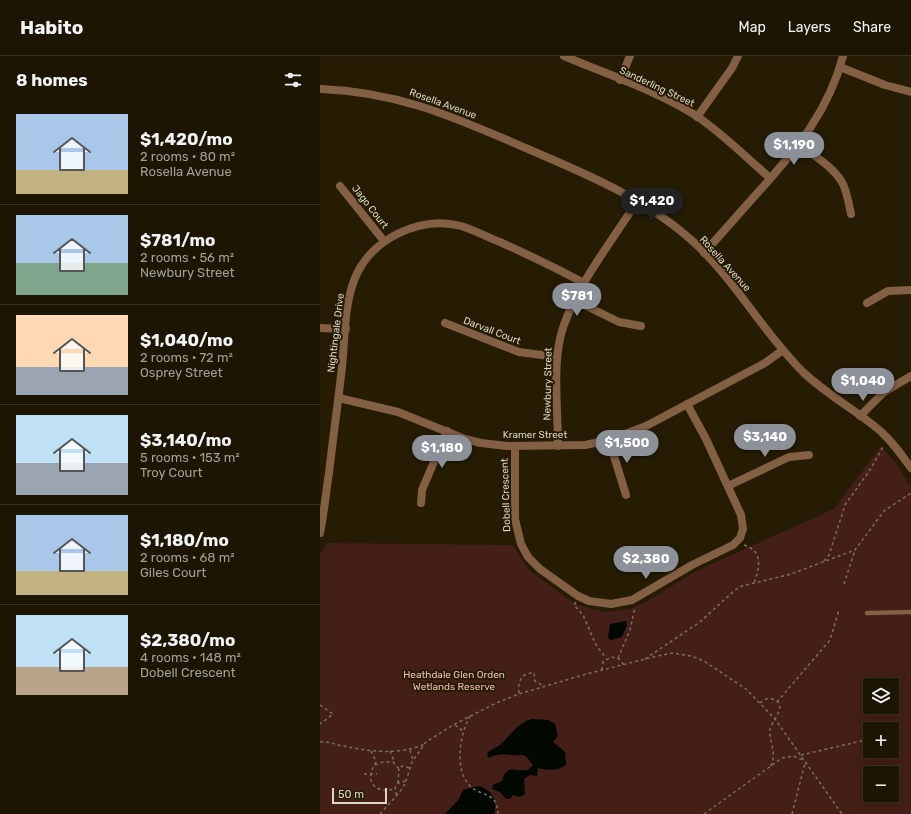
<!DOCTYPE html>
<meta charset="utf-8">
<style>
:root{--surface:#1c1502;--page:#251e0c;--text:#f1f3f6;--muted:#a09f99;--line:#3a3424;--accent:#8c9099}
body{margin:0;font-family:Rubik,sans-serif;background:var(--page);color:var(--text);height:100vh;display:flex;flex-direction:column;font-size:15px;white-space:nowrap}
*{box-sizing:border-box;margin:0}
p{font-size:13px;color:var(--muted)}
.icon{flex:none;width:22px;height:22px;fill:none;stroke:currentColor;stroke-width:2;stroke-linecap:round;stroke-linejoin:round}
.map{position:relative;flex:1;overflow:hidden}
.panel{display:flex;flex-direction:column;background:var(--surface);width:320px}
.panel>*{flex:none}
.buttons{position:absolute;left:543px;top:622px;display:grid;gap:8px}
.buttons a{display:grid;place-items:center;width:36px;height:36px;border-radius:0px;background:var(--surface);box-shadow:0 2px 10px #0003,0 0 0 1px var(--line);font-size:20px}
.scale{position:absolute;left:12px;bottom:10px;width:55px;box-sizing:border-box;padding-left:4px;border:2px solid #ded7c8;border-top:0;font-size:11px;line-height:14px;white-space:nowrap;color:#ded7c8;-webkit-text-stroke:3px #251c03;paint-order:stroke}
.price{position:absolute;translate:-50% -34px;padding:0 9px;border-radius:14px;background:var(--accent);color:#fff;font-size:13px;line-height:26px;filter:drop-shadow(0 1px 2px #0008)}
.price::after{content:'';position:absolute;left:50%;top:24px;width:12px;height:9px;margin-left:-6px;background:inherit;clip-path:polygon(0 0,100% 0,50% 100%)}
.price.active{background:#222;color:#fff}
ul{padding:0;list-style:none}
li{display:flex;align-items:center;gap:12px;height:100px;padding:0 16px}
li+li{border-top:1px solid var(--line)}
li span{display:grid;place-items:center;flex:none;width:112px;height:80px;border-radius:0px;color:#555}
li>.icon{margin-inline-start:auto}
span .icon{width:48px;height:48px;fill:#fffc;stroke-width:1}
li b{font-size:17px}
h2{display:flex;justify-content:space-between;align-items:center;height:48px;padding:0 16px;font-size:17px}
header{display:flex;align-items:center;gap:24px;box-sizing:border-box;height:56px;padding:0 20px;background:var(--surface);border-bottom:1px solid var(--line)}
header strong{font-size:19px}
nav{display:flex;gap:22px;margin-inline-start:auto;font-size:14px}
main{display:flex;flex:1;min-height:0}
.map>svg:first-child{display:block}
</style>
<header>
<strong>Habito</strong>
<nav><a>Map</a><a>Layers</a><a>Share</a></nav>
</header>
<main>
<section class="panel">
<h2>8 homes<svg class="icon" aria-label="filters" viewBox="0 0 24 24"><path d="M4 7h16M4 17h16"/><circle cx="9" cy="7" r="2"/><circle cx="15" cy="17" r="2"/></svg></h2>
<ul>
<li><span style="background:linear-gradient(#a9c7e8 70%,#c2b280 0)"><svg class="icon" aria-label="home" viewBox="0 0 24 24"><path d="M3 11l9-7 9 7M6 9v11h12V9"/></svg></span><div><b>$1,420/mo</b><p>2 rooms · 80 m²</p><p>Rosella Avenue</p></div></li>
<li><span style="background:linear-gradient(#a9c7e8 60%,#7fa58c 0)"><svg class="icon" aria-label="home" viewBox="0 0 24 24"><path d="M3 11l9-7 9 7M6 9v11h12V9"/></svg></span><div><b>$781/mo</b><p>2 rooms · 56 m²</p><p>Newbury Street</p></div></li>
<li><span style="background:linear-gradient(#ffd9b3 65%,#9aa5b1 0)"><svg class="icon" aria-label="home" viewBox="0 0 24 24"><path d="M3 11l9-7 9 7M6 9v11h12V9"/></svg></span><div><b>$1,040/mo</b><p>2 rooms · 72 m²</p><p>Osprey Street</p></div></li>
<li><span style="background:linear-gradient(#bfe0f5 60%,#9aa5b1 0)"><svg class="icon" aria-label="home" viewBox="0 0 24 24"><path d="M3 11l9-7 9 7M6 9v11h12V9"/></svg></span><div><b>$3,140/mo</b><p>5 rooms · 153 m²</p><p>Troy Court</p></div></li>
<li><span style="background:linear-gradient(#a9c7e8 70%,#c2b280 0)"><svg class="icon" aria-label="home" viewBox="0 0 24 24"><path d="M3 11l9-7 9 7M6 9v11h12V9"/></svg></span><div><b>$1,180/mo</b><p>2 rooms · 68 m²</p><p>Giles Court</p></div></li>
<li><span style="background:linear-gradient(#bfe0f5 65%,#b9a48a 0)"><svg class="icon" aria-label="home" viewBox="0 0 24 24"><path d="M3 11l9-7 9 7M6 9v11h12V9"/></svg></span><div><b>$2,380/mo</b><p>4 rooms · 148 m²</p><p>Dobell Crescent</p></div></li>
</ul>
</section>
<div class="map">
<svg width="591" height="758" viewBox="0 0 591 758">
<rect width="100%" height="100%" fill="#251c03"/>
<!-- green -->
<path fill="#431f18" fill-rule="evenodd" d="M561,390L576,407L591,432V758H0V498L7,487L193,489L209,514L254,547L271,553L286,556L310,553L326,546L376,515L514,453ZM550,629H572V651H550ZM550,673H572V695H550ZM550,717H572V739H550Z"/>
<!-- water -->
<g fill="#000800">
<polygon points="306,565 307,569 302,581 291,584 288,582 290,568"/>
<path d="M212,663L228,664L235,668L238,680L233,686L245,696L246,708C239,716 227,714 218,712L217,720L210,719L204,723L205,738L200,741L193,739L190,743H186L180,736L172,733L173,729L182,725C187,707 195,716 208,714L213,709C203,695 204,700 190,699C180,698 177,698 168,702L167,698C171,692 176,693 181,688C192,678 197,667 212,663Z"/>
<path d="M158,730C170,732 179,745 174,758H125L139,743L143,734Z"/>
</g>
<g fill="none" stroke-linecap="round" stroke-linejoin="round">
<!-- path -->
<g stroke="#79715c" stroke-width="1.5" stroke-dasharray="3 3" stroke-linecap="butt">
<path d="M424,489C443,495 440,511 434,527"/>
<polyline points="504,505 509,499 525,449 550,414 564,389"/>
<polyline points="524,528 535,494"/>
<polyline points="256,546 254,549 263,559 276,589 286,602"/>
<polyline points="298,602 310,574 315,551"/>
<polyline points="325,603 380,566 415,534 422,530 471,518 535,494 564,455 591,437"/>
<polyline points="282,614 283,606 291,601 299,603 304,609"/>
<path d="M199,637C197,626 202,616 214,617L215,625L223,630"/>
<polyline points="457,646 510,584 519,554"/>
<path d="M440,647C443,644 447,642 452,643C470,648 451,665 450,674C449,688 458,697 450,711"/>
<polyline points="0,649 13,658 0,668"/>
<path d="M150,660C140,678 134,712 149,729C161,742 177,734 178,758"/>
<polyline points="135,669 143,675"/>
<path d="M0,686C9,685 16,689 24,690C50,696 80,699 105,688"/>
<polyline points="90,694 93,704"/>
<path d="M51,695L56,705C55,710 52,712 51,717C48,732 64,738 75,732"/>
<polyline points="70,695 74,705 73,706 79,713 82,710 90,712"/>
<polyline points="481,699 550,683"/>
<polyline points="55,709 63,706 72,706"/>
<polyline points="44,718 57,718"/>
<polyline points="78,727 79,713"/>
<path d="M77,739C74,734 75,731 78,727L86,725"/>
<polyline points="60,758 79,737 85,728 92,706 106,686 133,669 176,647 199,638 263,619 337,600 353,597 371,600 384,605 426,633 455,663 522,758"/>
<polyline points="384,758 462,702 473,700 483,704"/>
<polyline points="472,758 485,707"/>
</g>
<!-- service -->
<polyline stroke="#835f43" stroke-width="4.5" points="547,557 591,556"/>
<!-- minor -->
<g stroke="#835f43" stroke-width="8">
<path d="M244,0C286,18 341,36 378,61C404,79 427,102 450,122"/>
<polyline points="520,11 565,29 591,36"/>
<polyline points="300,24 310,0"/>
<polyline points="377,61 412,12 418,0"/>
<path d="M479,88C494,100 514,111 523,128C527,137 529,148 531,158"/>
<polyline points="20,130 64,185"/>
<path d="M384,197C403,176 422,154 441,133C477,93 509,54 523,0"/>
<polyline points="254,244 299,266 321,270"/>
<polyline points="547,247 568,235 591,234"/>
<polyline points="125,267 199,296 237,301"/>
<polyline points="0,272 26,273"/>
<polyline points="19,342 78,356 145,383 161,387 187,390 265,389 289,384 326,370 445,307 463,294"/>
<polyline points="540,360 564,336 591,320"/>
<polyline points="289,384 306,439"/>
<polyline points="195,390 195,463 201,488 208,501 220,513 258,540 269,545 291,548 312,544 372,509 413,489 420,482 423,473 421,459 386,383 367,348"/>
<path d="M238,390C238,357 233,314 240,283C250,237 293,184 318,144"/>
<polyline points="408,430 469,401 489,399"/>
<polyline points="101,447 102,434 127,375"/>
<path d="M0,477C4,457 6,436 9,417C13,382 18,347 22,311C25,282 24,249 35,222C51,183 100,159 141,170C154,174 167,181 180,186C209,199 236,212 264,227"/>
</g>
<!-- tertiary -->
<path stroke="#835f43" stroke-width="8" d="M0,33C81,36 136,62 208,93C269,119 329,144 378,190C417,228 444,277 483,316C506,338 534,353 558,373C571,384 581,398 591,412"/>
</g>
<g text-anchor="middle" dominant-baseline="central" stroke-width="4" stroke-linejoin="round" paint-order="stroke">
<!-- street labels -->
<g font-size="10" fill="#ded7c8" stroke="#251c03">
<text transform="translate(337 31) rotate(25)">Sanderling Street</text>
<text transform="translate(123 48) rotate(20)">Rosella Avenue</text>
<text transform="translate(50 151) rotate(52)">Jago Court</text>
<text transform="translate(405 208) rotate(48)">Rosella Avenue</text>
<text transform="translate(172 275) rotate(21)">Darvall Court</text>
<text transform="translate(16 277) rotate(-83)">Nightingale Drive</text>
<text transform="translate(228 328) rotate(-89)">Newbury Street</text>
<text x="215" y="379">Kramer Street</text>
<text transform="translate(186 439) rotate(-92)">Dobell Crescent</text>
</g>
<!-- park labels -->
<g font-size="10" fill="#f4beb3" stroke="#251c03">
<text x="134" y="619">Heathdale Glen Orden<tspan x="134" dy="12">Wetlands Reserve</tspan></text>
</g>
</g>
</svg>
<div class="buttons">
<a><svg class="icon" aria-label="layers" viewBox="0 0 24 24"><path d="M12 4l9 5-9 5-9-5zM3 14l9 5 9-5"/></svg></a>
<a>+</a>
<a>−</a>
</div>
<div class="scale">50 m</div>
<b class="price" style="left:474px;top:110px">$1,190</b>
<b class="price active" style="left:332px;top:166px">$1,420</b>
<b class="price" style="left:257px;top:261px">$781</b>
<b class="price" style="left:543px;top:346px">$1,040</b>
<b class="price" style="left:445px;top:402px">$3,140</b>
<b class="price" style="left:307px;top:408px">$1,500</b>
<b class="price" style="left:122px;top:413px">$1,180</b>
<b class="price" style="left:326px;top:524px">$2,380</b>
</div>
</main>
